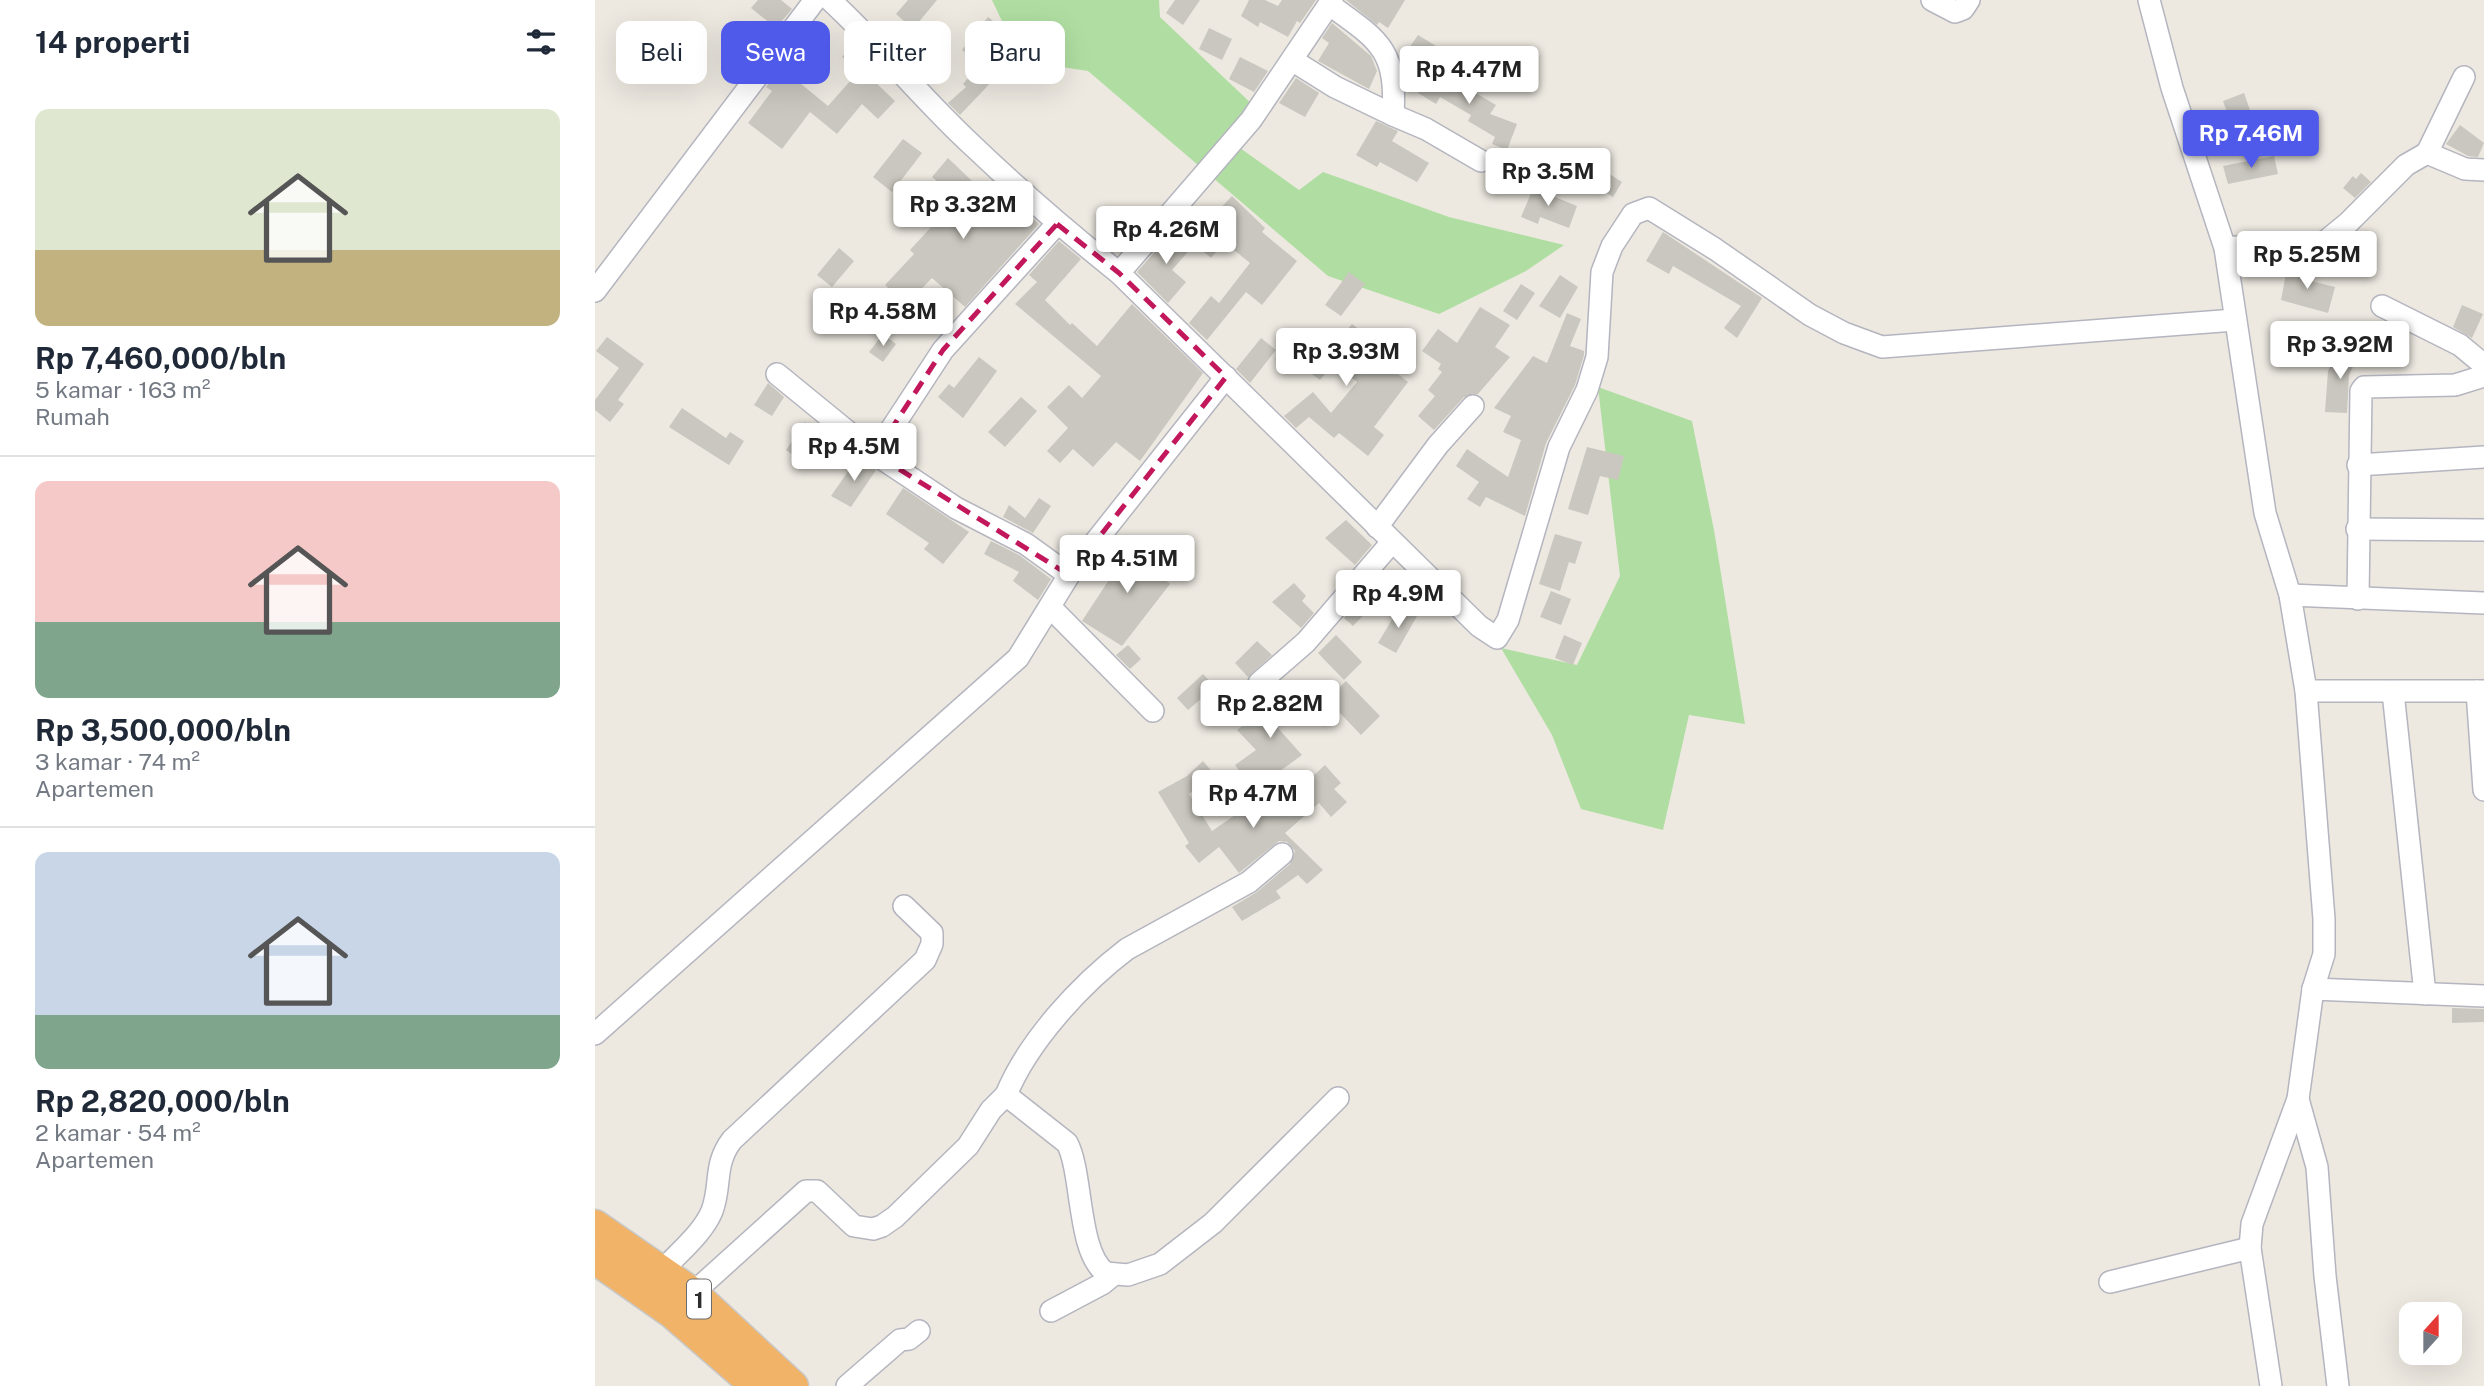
<!DOCTYPE html>
<html lang="id">
<meta charset="utf-8">
<style>
:root{--surface:#fff;--page:#f2f2f3;--text:#1f2937;--muted:#747a83;--line:#e0e1e3;--accent:#4f5aeb}
body{margin:0;font-family:"Public Sans",sans-serif;background:var(--page);color:var(--text);height:100vh;display:flex;flex-direction:column;font-size:26px;white-space:nowrap}
*{box-sizing:border-box;margin:0}
p{font-size:23px;color:var(--muted)}
.icon{flex:none;width:38px;height:38px;fill:none;stroke:currentColor;stroke-width:2;stroke-linecap:round;stroke-linejoin:round}
.map{position:relative;flex:1;overflow:hidden}
.sheet{display:flex;flex-direction:column;background:var(--surface);width:595px}
.sheet>*{flex:none}
.guide{position:absolute;left:21px;top:21px;width:665px;height:63px;display:flex;gap:14px}
.needle{width:46px;rotate:21deg}
.fabs{position:absolute;left:1804px;top:1302px;display:grid;gap:14px}
.fabs a{display:grid;place-items:center;width:63px;height:63px;border-radius:14px;background:var(--surface);box-shadow:0 7px 28px #0002;font-size:35px}
.price{position:absolute;translate:-50% -60px;padding:0 16px;border-radius:7px;background:#fff;color:#222;font-size:23px;line-height:46px;filter:drop-shadow(0 2px 4px #0008)}
.price::after{content:'';position:absolute;left:50%;top:42px;width:21px;height:16px;margin-left:-10px;background:inherit;clip-path:polygon(0 0,100% 0,50% 100%)}
.price.current{background:var(--accent);color:#fff}
ul{padding:0;list-style:none}
li{display:grid;align-content:center;gap:14px;height:371px;padding:0 35px}
li+li{border-top:2px solid var(--line)}
li span{display:grid;place-items:center;height:217px;border-radius:14px;color:#555}
li>.icon{margin-inline-start:auto}
span .icon{width:126px;height:126px;fill:#fffc;stroke-width:1}
li b{font-size:30px}
h2{display:flex;justify-content:space-between;align-items:center;height:84px;padding:0 35px;font-size:30px}
.chip{padding:0 24px;border-radius:14px;background:var(--surface);box-shadow:0 7px 28px #0002;font-size:24px;line-height:63px}
.chip.current{background:var(--accent);color:#fff}
main{display:flex;flex:1;min-height:0}
.map>svg:first-child{display:block}
</style>
<main>
<section class="sheet">
<h2>14 properti<svg class="icon" aria-label="filters" viewBox="0 0 24 24"><path d="M4 7h16M4 17h16"/><circle cx="9" cy="7" r="2"/><circle cx="15" cy="17" r="2"/></svg></h2>
<ul>
<li><span style="background:linear-gradient(#dfe7d0 65%,#c2b280 0)"><svg class="icon" aria-label="home" viewBox="0 0 24 24"><path d="M3 11l9-7 9 7M6 9v11h12V9"/></svg></span><div><b>Rp 7,460,000/bln</b><p>5 kamar · 163 m²</p><p>Rumah</p></div></li>
<li><span style="background:linear-gradient(#f6c9c9 65%,#7fa58c 0)"><svg class="icon" aria-label="home" viewBox="0 0 24 24"><path d="M3 11l9-7 9 7M6 9v11h12V9"/></svg></span><div><b>Rp 3,500,000/bln</b><p>3 kamar · 74 m²</p><p>Apartemen</p></div></li>
<li><span style="background:linear-gradient(#c9d6e8 75%,#7fa58c 0)"><svg class="icon" aria-label="home" viewBox="0 0 24 24"><path d="M3 11l9-7 9 7M6 9v11h12V9"/></svg></span><div><b>Rp 2,820,000/bln</b><p>2 kamar · 54 m²</p><p>Apartemen</p></div></li>
</ul>
</section>
<div class="map">
<svg width="1889" height="1386" viewBox="0 0 1889 1386">
<rect width="100%" height="100%" fill="#ede9e1"/>
<!-- green -->
<g fill="#b0dea2">
<polygon points="397,0 564,0 565,17 660,107 638,143 704,190 728,172 854,217 969,245 931,271 844,314 733,276 493,71 426,61"/>
<polygon points="1003,387 1097,421 1119,530 1150,724 1094,715 1068,830 986,809 957,735 906,648 982,665 1025,576"/>
</g>
<!-- building -->
<g fill="#c9c7bf">
<polygon points="163,0 186,0 197,9 181,28 156,8"/>
<polygon points="313,0 342,0 318,29 301,14"/>
<polygon points="580,0 605,0 588,25 571,13"/>
<polygon points="654,0 670,0 683,6 687,0 721,0 705,23 702,21 693,37 665,22 663,27 646,16"/>
<polygon points="751,0 810,0 793,28 784,22 782,25"/>
<polygon points="393,17 406,27 380,60 367,50"/>
<polygon points="737,23 776,56 782,71 774,89 723,61 734,43 727,38"/>
<polygon points="614,28 637,39 627,60 604,49"/>
<polygon points="823,35 841,46 824,72 806,60"/>
<polygon points="259,42 283,67 275,77 300,101 283,119 267,104 242,134 215,112 187,149 153,123 177,91 171,87 195,55 215,70 205,83 233,106 264,71 247,57"/>
<polygon points="645,57 673,71 659,92 634,79"/>
<polygon points="388,61 403,75 365,115 353,103 371,87 368,84"/>
<polygon points="837,69 858,81 862,75 876,82 872,88 901,105 895,114 922,124 912,150 897,144 900,137 873,121 876,115 845,97 841,104 823,93"/>
<polygon points="701,78 724,93 710,117 684,103"/>
<polygon points="1649,93 1656,113 1635,121 1628,101"/>
<polygon points="781,121 803,131 797,141 834,163 822,182 785,162 782,167 761,155"/>
<polygon points="1865,125 1889,143 1883,157 1873,156 1851,144"/>
<polygon points="308,139 327,153 297,192 278,177"/>
<polygon points="1679,156 1683,174 1633,184 1628,166"/>
<polygon points="353,158 401,204 410,194 444,224 370,307 337,278 311,305 290,285 319,254 315,250 337,226 333,222 359,196 337,177"/>
<polygon points="1008,170 1027,182 1018,197 998,185"/>
<polygon points="1766,173 1776,182 1760,198 1748,188 1758,176 1761,179"/>
<polygon points="940,184 957,191 955,195 982,206 974,228 945,217 943,224 926,217"/>
<polygon points="637,196 670,228 667,232 702,261 667,305 651,292 612,340 594,323 616,296 624,303 655,263 629,242 616,258 602,246 620,224 615,219"/>
<polygon points="580,229 598,246 577,270 591,282 573,303 542,272"/>
<polygon points="1068,232 1167,298 1142,338 1129,328 1146,306 1078,266 1074,274 1051,261"/>
<polygon points="464,241 486,259 450,300 475,325 477,323 502,346 537,304 608,373 545,461 521,442 498,467 478,449 465,463 452,451 473,428 452,407 474,385 487,398 506,376 420,304 442,282 434,275"/>
<polygon points="244,248 259,261 237,287 222,275"/>
<polygon points="1692,268 1714,272 1712,280 1740,287 1733,313 1686,300"/>
<polygon points="754,272 770,284 746,316 730,305"/>
<polygon points="965,275 983,287 965,318 944,306"/>
<polygon points="926,284 940,293 922,320 908,311"/>
<polygon points="1867,305 1888,314 1877,338 1858,327"/>
<polygon points="885,307 915,325 900,347 915,357 883,394 869,397 839,430 823,416 840,396 833,390 847,372 843,369 846,364 827,351 843,329 862,343"/>
<polygon points="972,313 986,319 975,346 989,351 989,355 980,385 951,443 930,516 891,497 885,507 872,499 884,482 861,466 872,449 913,477 926,440 908,432 916,416 899,408 938,356 952,363"/>
<polygon points="757,324 771,335 764,343 813,382 779,427 789,435 773,456 744,433 739,438 714,417 701,428 689,416 718,392 736,413 762,382 738,364 725,380 703,364 697,372 680,359 701,333 722,350 725,347 733,353"/>
<polygon points="288,334 301,344 288,362 274,352"/>
<polygon points="12,337 49,364 23,400 29,404 15,422 0,410 0,400 24,368 1,351"/>
<polygon points="666,338 681,350 655,383 641,369"/>
<polygon points="1745,345 1764,354 1754,375 1752,413 1730,412 1733,371"/>
<polygon points="384,357 402,371 368,418 343,397 354,384 359,388"/>
<polygon points="173,383 189,397 177,416 159,405"/>
<polygon points="426,397 442,411 410,447 393,432"/>
<polygon points="87,408 131,438 135,432 149,441 134,465 74,427"/>
<polygon points="210,422 231,437 212,465 191,450"/>
<polygon points="992,447 1029,456 1023,480 1005,476 993,515 973,509"/>
<polygon points="263,457 281,470 256,507 236,496"/>
<polygon points="308,488 374,532 348,564 329,549 334,543 291,514"/>
<polygon points="444,498 456,506 438,533 408,517 414,505 430,518"/>
<polygon points="751,520 777,545 760,565 730,538"/>
<polygon points="960,534 987,542 980,564 974,562 965,591 944,584"/>
<polygon points="533,536 558,556 552,564 575,584 527,646 487,621 529,557 521,551"/>
<polygon points="396,541 424,555 456,579 443,600 418,581 424,572 389,554"/>
<polygon points="699,583 711,596 707,601 719,613 706,628 677,602"/>
<polygon points="779,584 789,594 758,626 749,618"/>
<polygon points="956,591 976,599 966,625 945,617"/>
<polygon points="805,606 822,616 801,653 783,643"/>
<polygon points="741,635 767,662 749,680 723,653"/>
<polygon points="969,635 987,643 978,665 960,658"/>
<polygon points="662,641 677,655 653,677 640,663"/>
<polygon points="533,645 546,659 535,669 521,655"/>
<polygon points="608,674 630,697 617,709 607,698 593,710 582,698"/>
<polygon points="751,681 785,716 766,735 745,713 729,727 716,714"/>
<polygon points="699,685 713,701 682,727 707,755 659,790 640,765 661,750 642,730"/>
<polygon points="608,761 619,774 594,794 617,831 643,813 659,798 674,816 730,765 746,783 739,789 752,802 736,817 724,803 690,833 728,870 712,884 703,875 681,891 686,898 647,921 637,907 662,892 695,864 700,851 692,842 684,841 644,873 624,847 604,863 590,846 594,843 563,792 592,776"/>
<polygon points="1857,1008 1889,1009 1889,1022 1857,1023"/>
</g>
<g fill="none" stroke-linecap="round" stroke-linejoin="round">
<defs>
<g id="minor">
<path d="M235,0C285,46 328,100 378,146C425,191 474,233 524,273L884,626L902,638L913,620L964,447L992,390L1002,357L1007,272L1017,246L1038,214L1054,208L1120,249L1215,315L1249,333L1287,347L1640,320"/>
<polyline points="1337,0 1360,12 1368,9 1374,0"/>
<polyline points="1554,0 1577,88 1630,248 1670,513 1695,595 1711,691 1729,919 1729,954 1718,989 1703,1099 1657,1224 1655,1248 1676,1386"/>
<path d="M735,5C785,41 802,50 798,115L831,129L886,161"/>
<polyline points="697,60 740,87 798,115"/>
<polyline points="1832,153 1869,77"/>
<polyline points="1630,248 1667,245 1716,247 1731,241 1753,223 1811,165 1832,153 1870,169 1889,170"/>
<polyline points="524,273 656,120 737,0"/>
<polyline points="0,291 220,0"/>
<polyline points="1787,306 1865,345 1889,365"/>
<polyline points="182,374 280,454 361,508 431,544 474,575"/>
<polyline points="280,454 348,350 462,224"/>
<polyline points="1763,465 1889,457"/>
<polyline points="782,527 843,445 878,406"/>
<polyline points="1762,529 1889,530"/>
<polyline points="1695,595 1889,603"/>
<polyline points="1763,599 1766,391 1769,387 1860,385 1889,376"/>
<polyline points="455,607 558,711"/>
<polyline points="664,683 711,642 797,542"/>
<polyline points="1711,691 1889,691"/>
<polyline points="1882,691 1889,790"/>
<polyline points="1798,692 1830,994"/>
<polyline points="1718,989 1889,996"/>
<polyline points="0,1034 423,658 474,575 631,377"/>
<path d="M411,1095C433,1041 486,984 532,949L654,882L687,854"/>
<polyline points="1703,1099 1722,1167 1730,1276 1743,1386"/>
<path d="M68,1270C84,1252 108,1233 117,1211C127,1184 118,1165 137,1140L330,960L337,944V933L309,906"/>
<polyline points="1515,1282 1655,1248"/>
<path d="M98,1293L211,1191H222L259,1226L278,1229L287,1226L300,1217L373,1146L396,1110L411,1095L472,1143C488,1172 482,1253 511,1273L533,1275L565,1264L618,1223L743,1098"/>
<polyline points="456,1311 507,1284 518,1275"/>
<polyline points="252,1386 305,1340 314,1339 324,1331"/>
</g>
<g id="highway">
<polyline points="0,1225 98,1293 198,1386"/>
<polyline points="0,1259 77,1313 161,1386"/>
</g>
</defs>
<!-- minor casing -->
<use href="#minor" stroke="#b4b5bf" stroke-width="24"/>
<!-- highway casing -->
<use href="#highway" stroke="#c8c8c8" stroke-width="33"/>
<!-- minor -->
<use href="#minor" stroke="#fff" stroke-width="21"/>
<!-- highway -->
<use href="#highway" stroke="#f1b367" stroke-width="30"/>
</g>
<!-- marked area -->
<path fill="none" stroke="#c2185b" stroke-width="5" stroke-dasharray="14 9" stroke-linejoin="round" d="M462,224L524,273L631,377L474,575L280,454L348,350Z"/>
<g text-anchor="middle" dominant-baseline="central" stroke-width="5" stroke-linejoin="round" paint-order="stroke">
<!-- shield labels -->
<rect fill="#fff" stroke="#6c6c6c" stroke-width="2" x="92" y="1279.5" width="24" height="39" rx="5"/>
<g font-size="23" font-weight="bold" fill="#2d2d2d">
<text x="104" y="1299">1</text>
</g>
</g>
</svg>
<div class="fabs">
<a><svg class="needle" viewBox="-14 -14 28 28"><path d="M0-13l5 13h-10z" fill="#e53935"/><path d="M0 13l5-13h-10z" fill="#747a83"/></svg></a>
</div>
<b class="price" style="left:874px;top:106px">Rp 4.47M</b>
<b class="price current" style="left:1656px;top:170px">Rp 7.46M</b>
<b class="price" style="left:953px;top:208px">Rp 3.5M</b>
<b class="price" style="left:368px;top:241px">Rp 3.32M</b>
<b class="price" style="left:571px;top:266px">Rp 4.26M</b>
<b class="price" style="left:1712px;top:291px">Rp 5.25M</b>
<b class="price" style="left:288px;top:348px">Rp 4.58M</b>
<b class="price" style="left:1745px;top:381px">Rp 3.92M</b>
<b class="price" style="left:751px;top:388px">Rp 3.93M</b>
<b class="price" style="left:259px;top:483px">Rp 4.5M</b>
<b class="price" style="left:532px;top:595px">Rp 4.51M</b>
<b class="price" style="left:803px;top:630px">Rp 4.9M</b>
<b class="price" style="left:675px;top:740px">Rp 2.82M</b>
<b class="price" style="left:658px;top:830px">Rp 4.7M</b>
<div class="guide">
<a class="chip">Beli</a>
<a class="chip current">Sewa</a>
<a class="chip">Filter</a>
<a class="chip">Baru</a>
</div>
</div>
</main>
